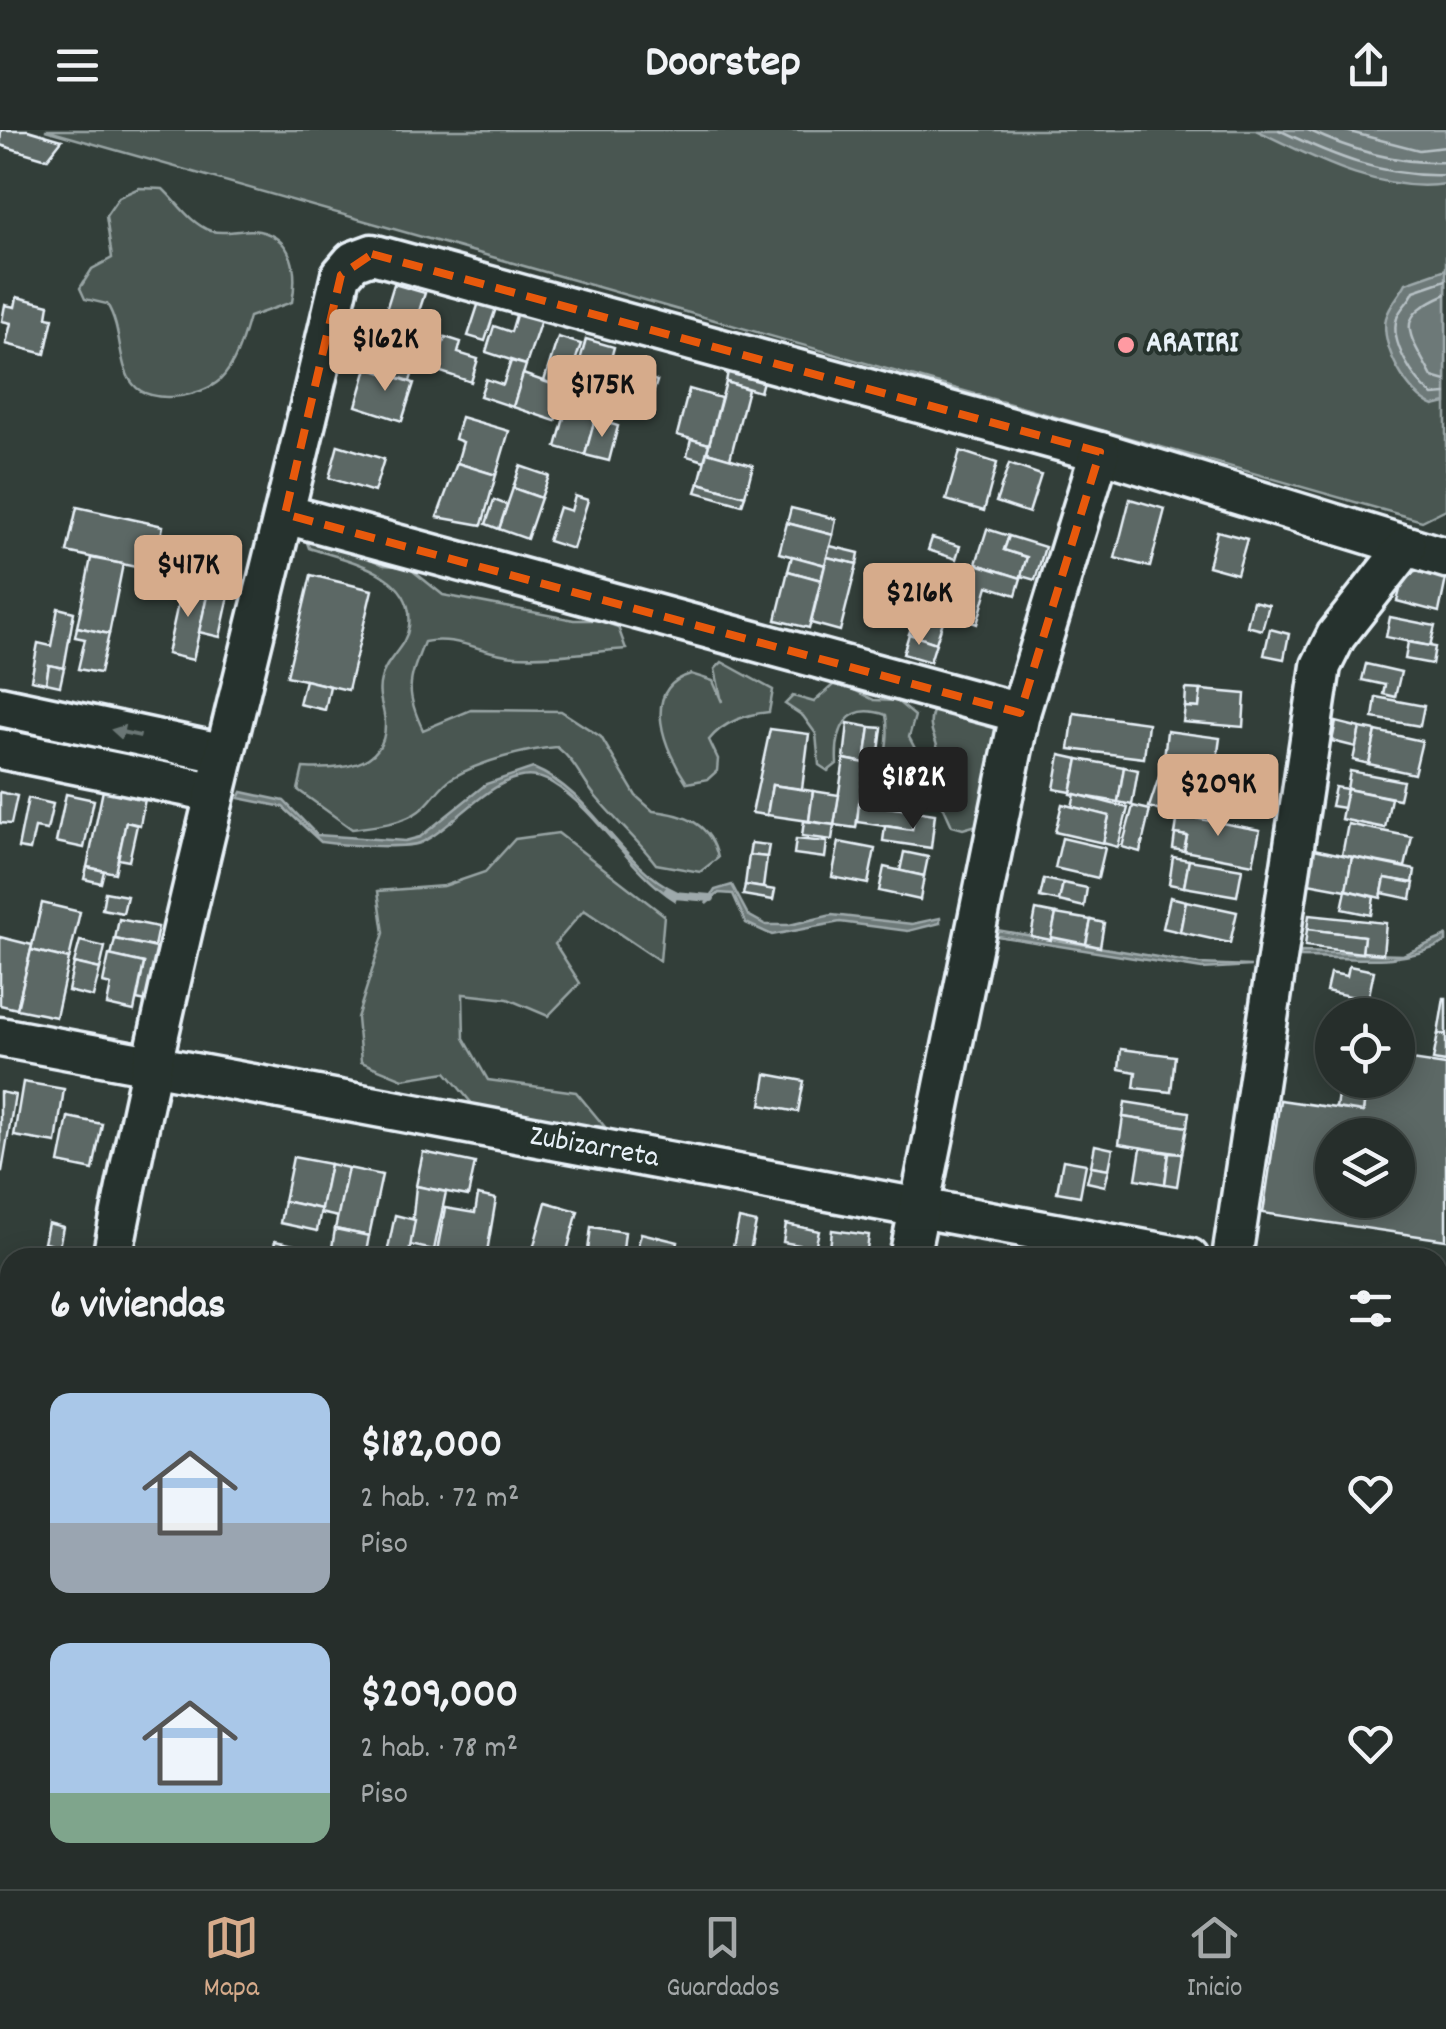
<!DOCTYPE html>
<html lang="es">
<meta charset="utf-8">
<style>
:root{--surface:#262e2b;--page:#2e3633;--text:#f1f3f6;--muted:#a4a8a9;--line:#424a47;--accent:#d6ab8b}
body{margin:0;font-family:Dekko,sans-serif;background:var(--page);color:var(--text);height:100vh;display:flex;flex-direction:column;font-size:38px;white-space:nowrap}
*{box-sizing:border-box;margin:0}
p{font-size:32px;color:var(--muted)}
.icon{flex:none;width:55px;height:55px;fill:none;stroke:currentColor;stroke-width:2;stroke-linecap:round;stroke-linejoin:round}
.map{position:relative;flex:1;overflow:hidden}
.panel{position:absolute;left:0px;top:1118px;width:1448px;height:642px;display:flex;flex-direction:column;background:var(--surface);border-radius:30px 30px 0 0;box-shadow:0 5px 25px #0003,0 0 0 2px var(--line)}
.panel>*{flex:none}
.controls{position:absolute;left:1315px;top:868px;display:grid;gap:20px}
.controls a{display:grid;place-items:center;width:100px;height:100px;border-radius:50%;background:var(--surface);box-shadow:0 5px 25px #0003,0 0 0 2px var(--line);font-size:50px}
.price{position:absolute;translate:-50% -85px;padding:0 22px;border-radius:10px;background:var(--accent);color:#111;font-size:32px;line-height:65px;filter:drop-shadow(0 2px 5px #0008)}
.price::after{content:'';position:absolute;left:50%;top:60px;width:30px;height:22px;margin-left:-15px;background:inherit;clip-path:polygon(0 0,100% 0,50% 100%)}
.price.selected{background:#222;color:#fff}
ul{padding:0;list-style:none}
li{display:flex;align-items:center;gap:30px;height:250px;padding:0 50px}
li span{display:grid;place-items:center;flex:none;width:280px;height:200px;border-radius:20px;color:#555}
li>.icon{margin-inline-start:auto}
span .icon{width:120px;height:120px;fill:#fffc;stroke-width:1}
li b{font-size:42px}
h2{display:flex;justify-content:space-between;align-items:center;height:120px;padding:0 50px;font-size:42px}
header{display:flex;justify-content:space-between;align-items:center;height:130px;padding:0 50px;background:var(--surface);font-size:45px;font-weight:700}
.dock{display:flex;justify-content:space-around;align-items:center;height:140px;border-top:2px solid var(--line);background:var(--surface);font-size:28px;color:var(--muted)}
.dock a{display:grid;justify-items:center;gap:5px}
.dock .selected{color:var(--accent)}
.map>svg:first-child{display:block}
</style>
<header><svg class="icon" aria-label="menu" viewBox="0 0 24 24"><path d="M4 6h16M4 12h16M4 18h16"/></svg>Doorstep<svg class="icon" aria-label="share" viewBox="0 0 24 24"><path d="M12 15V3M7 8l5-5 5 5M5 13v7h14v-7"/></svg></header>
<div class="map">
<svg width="1446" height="1759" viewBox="0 0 1446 1759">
<rect width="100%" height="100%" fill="#323e39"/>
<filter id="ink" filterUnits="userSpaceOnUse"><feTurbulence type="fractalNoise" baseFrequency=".01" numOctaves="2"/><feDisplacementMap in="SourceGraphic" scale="20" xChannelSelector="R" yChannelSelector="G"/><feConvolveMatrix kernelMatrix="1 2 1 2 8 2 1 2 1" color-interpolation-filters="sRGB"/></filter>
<g filter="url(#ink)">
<!-- green -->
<g fill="#495651" stroke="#98a4a4" stroke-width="2.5">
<polygon points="45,0 1446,0 1446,379 1422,391"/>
<path d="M139,58L163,59C178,73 191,94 211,101C226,105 244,98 259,101C294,108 298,142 292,172L249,187C243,207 236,235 220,250C201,267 150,276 133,254C117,234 123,200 107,174L85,169L80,158L92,139L112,128L106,86L119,67Z"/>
<path d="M302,398L384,435L408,437L443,465L574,490H598L618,497L626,519C590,522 551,528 515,526C483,524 458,505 424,512C409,551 404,560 423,600L471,580L561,581L601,607L636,666L653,681C686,684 711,694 718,728L700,742L656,734C638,710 615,690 596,667C581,649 576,632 557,617C524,620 481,631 452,648C439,656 432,672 419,681C402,694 373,696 352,699L298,660L303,638C336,640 386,639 385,594C385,578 376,567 381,549C386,528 406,518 409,496C416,442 345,430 309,418Z"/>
<path d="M722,532L773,560L769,582C747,584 723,592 709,610L718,629L717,641L708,649L687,653C665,621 639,559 691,544L713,551L722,572L715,539Z"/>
<path d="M833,555H844L874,570L897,571L915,586L909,607L930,647C918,662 899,672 882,658C882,633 891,609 886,585C846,571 835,600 837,634L828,641L819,635L816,604L803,586L785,574L793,566L814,572Z"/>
<path d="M934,579L1000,590L984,693L963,699L952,696L943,676L933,672C930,654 941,643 939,625C937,606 925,599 934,579Z"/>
<polygon points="558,703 664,785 660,831 584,780 555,814 580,853 548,886 508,869 463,864 464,908 488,950 576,962 605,997 562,994 474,976 446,942 403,949 361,932 357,888 384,803 378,761 444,756 485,742 515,709"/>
<polygon points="55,1750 362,1750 364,1759 56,1759"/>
</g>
<!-- water -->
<g fill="#6d7978" stroke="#9ea9ab" stroke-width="2.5">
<path d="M1256,0H1446V54C1381,64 1314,28 1256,0Z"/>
<path d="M1446,139V273L1434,276C1407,266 1380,215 1386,188C1390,174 1400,165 1406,153Z"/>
<path d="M533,638C594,663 618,734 677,762L675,770C627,740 600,682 552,653C505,624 458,697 420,713C403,719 340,715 321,712L283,677L239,668L242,662L284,671L317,705L405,711L420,707L486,654Z"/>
<polygon points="732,755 748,785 766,795 789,795 832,785 912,794 940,788 940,793 908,801 840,792 772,805 746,793 733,764 719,763 706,774 715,760"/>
<polygon points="979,797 1199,834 1251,836 1202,839 978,803"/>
<path d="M1446,806V812C1400,837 1351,827 1300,827L1301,822L1403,825Z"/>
</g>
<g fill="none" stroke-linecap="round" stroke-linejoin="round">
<!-- shore -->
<g stroke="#b7c1c5" stroke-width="2.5">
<path d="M1279,0C1333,26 1386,48 1446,45"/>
<path d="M1308,0C1352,21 1398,34 1446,32"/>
<polyline points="1342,0 1419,20 1446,17"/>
<path d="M1446,150L1414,161C1410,172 1400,177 1397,188C1389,212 1414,251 1433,265L1446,264"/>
<path d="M1446,164C1391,188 1409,203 1432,247L1446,251"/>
</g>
<!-- stream -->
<polyline stroke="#9ea9ab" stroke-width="8" points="668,761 673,765 711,768"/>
</g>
<!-- building -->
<g fill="#5c6865" stroke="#e8f1f8" stroke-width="2.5" fill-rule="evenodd">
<polygon points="1,0 28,0 62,10 47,29 0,15"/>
<polygon points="394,154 425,163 413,200 383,190"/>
<polygon points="17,167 49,175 47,187 53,188 45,224 6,214 11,193 2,191 5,175 15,177"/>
<polygon points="480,169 497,175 485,211 468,206"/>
<polygon points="517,182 541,190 526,235 486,222 494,196 511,202"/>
<polygon points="370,205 420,221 410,251 360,235"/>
<polygon points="445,207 461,212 458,223 478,229 471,252 435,240"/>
<polygon points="558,207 581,214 566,259 544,251"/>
<polygon points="586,209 614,217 597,281 568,273"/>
<polygon points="511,231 526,235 513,277 480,266 486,249 503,255"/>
<polygon points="619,234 627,237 616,264 608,261"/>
<polygon points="367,238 414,253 402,291 356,276"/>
<polygon points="728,241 763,251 760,262 726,252"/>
<polygon points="630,242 657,251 651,270 624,261"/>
<polygon points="523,244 566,259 555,291 513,277"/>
<polygon points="726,252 748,259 730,329 707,322"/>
<polygon points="689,259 721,268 709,314 677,305"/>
<polygon points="568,273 597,281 585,325 556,317"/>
<polygon points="461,287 509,301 496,345 457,333 463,312 455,309"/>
<polygon points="595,289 618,296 609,331 585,325"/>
<polygon points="691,309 709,314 704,331 687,326"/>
<polygon points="338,315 384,329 374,362 329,348"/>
<polygon points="960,321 997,333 984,381 946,370"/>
<polygon points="707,322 753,335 745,366 699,353"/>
<polygon points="457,333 496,345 482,395 437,387"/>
<polygon points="1009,334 1041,345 1029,383 996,372"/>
<polygon points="520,336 549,346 541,368 513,358"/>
<polygon points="699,353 745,366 742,375 696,362"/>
<polygon points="513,358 541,368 527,409 499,399"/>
<polygon points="575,366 588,370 573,419 548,411 559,377 571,381"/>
<polygon points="1130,369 1165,379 1150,437 1115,428"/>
<polygon points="494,370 507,375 499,399 486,394"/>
<polygon points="77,377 163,396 154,441 67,422"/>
<polygon points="791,378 836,389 833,405 787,393"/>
<polygon points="787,393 833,405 825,435 779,423"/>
<polygon points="987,399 1009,406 1004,420 1027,427 1021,448 976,434"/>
<polygon points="1217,401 1247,409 1237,444 1208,436"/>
<polygon points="1009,406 1045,417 1035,450 1021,446 1027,427 1004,420"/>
<polygon points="932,408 960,416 956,429 928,420"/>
<polygon points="830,416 859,423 857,434 827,427"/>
<polygon points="792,426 825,435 821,450 788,441"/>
<polygon points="827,427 857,434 840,501 811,493"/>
<polygon points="91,428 123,434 109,504 77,497"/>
<polygon points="169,434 212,444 209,457 166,447"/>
<polygon points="976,434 1021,448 1016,465 988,456 977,494 960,488"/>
<polygon points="1406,438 1446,449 1439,482 1397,471"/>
<polygon points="788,441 821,450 809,498 776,490"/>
<polygon points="311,445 372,460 348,560 287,546"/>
<polygon points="928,445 955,454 951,467 924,458"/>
<polygon points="183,451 209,457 193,530 167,524"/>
<polygon points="209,457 230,461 220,507 199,502"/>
<polygon points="924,458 951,467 936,513 909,504"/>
<polygon points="1253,471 1269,475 1262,500 1247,496"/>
<polygon points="58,478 74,482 64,538 49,535 46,553 31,550 38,513 51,516"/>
<polygon points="1390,487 1435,496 1430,516 1386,507"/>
<polygon points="77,497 109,504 100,543 78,539 85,509 75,507"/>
<polygon points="1270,499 1289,504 1284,529 1264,525"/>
<polygon points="909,504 936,513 930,532 903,524"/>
<polygon points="1408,512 1435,517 1432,534 1405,529"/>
<polygon points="1366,534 1401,542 1395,567 1383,564 1385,555 1362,550"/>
<polygon points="49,535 64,538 60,556 46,553"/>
<polygon points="305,550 330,556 325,580 299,574"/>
<polygon points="1186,559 1201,560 1199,578 1185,577"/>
<polygon points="1201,560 1245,564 1243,597 1183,592 1185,577 1199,578"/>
<polygon points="1376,567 1424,576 1420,596 1373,588"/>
<polygon points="1074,583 1148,593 1144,628 1069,619"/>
<polygon points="1336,592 1360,598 1356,617 1332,611"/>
<polygon points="848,593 870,597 865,633 844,629"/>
<polygon points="870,597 882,598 875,654 862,653"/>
<polygon points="1360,598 1376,601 1369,634 1353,630"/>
<polygon points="770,599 809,604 802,659 772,655 767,685 752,683"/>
<polygon points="1167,601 1220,608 1215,644 1163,637"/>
<polygon points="1376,601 1422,611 1414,644 1369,634"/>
<polygon points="1060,625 1078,629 1071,662 1054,659"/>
<polygon points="844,629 865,633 856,698 834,695"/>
<polygon points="1078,629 1124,637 1118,672 1071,664"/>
<polygon points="1124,637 1138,640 1132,675 1118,672"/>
<polygon points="1162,638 1176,642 1163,682 1149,677"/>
<polygon points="1189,641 1198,643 1187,675 1172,671 1175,657 1186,659"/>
<polygon points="1350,641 1403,651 1399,669 1347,659"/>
<polygon points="1198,643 1244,653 1237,686 1187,676"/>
<polygon points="772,655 813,661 809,691 767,685"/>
<polygon points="1335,657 1347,659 1344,678 1331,676"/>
<polygon points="1347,659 1391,668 1385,698 1341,689"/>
<polygon points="103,660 145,669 140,695 126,692 115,743 87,737"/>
<polygon points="813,661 839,665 834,695 809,691"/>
<polygon points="0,662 17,666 11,694 0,693"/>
<polygon points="66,664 94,670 84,718 56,712"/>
<polygon points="1075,664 1128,678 1118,717 1103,713 1109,686 1072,677"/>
<polygon points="28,668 53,674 47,700 35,698 30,720 18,718"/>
<polygon points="859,673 915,681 912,700 857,692"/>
<polygon points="1062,674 1109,686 1103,713 1055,702"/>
<polygon points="1133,676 1150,680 1140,722 1122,717"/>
<polygon points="915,681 935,684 931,718 883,711 885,696 912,700"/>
<polygon points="1178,685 1260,700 1253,734 1184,721 1187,706 1175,704"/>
<polygon points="804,691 834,695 832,710 802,706"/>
<polygon points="126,692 137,695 129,731 118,729"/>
<polygon points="1348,694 1412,707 1405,737 1342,725"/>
<polygon points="1175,704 1187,706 1184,721 1173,719"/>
<polygon points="1062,708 1105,718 1098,748 1055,738"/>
<polygon points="796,709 827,712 825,728 794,724"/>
<polygon points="839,712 875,719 868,754 832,747"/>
<polygon points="751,713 769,715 767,727 749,725"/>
<polygon points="1314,719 1352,727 1346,760 1308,753"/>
<polygon points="904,722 928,727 924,746 900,741"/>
<polygon points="749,725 767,727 763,758 745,755"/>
<polygon points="1173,727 1189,730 1184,757 1169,754"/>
<polygon points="1352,727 1415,740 1413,753 1385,748 1381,768 1346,760"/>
<polygon points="1189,730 1242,739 1237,766 1184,757"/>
<polygon points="87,737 104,741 101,753 84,749"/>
<polygon points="884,737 924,746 920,770 879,761"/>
<polygon points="1385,748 1414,753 1411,769 1382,763"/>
<polygon points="1044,749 1063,753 1059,771 1040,767"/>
<polygon points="1063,753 1087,758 1084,777 1059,771"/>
<polygon points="745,755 775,760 773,770 743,765"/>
<polygon points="1346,760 1374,767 1371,785 1342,779"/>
<polygon points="105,762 127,766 123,783 102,779"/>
<polygon points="1170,767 1186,771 1180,802 1163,798"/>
<polygon points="1186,771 1237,782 1230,813 1180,802"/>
<polygon points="42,773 80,782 69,829 31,820"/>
<polygon points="1036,780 1056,784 1051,810 1031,806"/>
<polygon points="1056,784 1091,790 1086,814 1051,807"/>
<polygon points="1309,785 1386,793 1383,824 1362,822 1364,806 1307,799"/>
<polygon points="119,789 158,797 154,817 115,809"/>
<polygon points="1091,790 1104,793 1100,817 1086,814"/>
<polygon points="1307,799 1364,806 1362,823 1305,816"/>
<polygon points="0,807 32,815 17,879 0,875"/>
<polygon points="115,809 161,819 150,873 137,870 144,833 111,826"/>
<polygon points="80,811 105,817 100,839 74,833"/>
<polygon points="31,820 69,829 56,887 17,879"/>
<polygon points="109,825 144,833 134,881 107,875 111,855 103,853"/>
<polygon points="74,833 100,839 93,867 68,861"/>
<polygon points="1349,836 1374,841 1368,870 1326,861 1330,843 1347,846"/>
<polygon points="1444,868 1446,868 1446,905 1438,904"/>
<polygon points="1356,876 1382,882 1382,885 1354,885"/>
<polygon points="1438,904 1446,905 1446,932 1433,930"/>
<polygon points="1121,919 1175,926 1171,962 1134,958 1136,942 1119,939"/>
<path d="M1398,928L1446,935V1110L1263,1083L1280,970L1363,982L1367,950H1398ZM1332,1005H1398V1070H1332Z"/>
<polygon points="766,944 804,951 798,982 761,975"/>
<polygon points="1340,950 1367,950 1363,982 1336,978"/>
<polygon points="23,952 64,959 56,1013 14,1006"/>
<polygon points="0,962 15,965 2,1041 0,1041"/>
<polygon points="1125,972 1189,982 1187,997 1123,987"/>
<polygon points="68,987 102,994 93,1040 59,1033"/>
<polygon points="1123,987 1187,997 1182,1024 1119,1014"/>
<polygon points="1095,1015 1113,1019 1109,1039 1091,1036"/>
<polygon points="1141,1018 1169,1023 1165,1054 1136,1049"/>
<polygon points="423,1022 475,1033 468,1066 416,1056"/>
<polygon points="1169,1023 1182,1024 1177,1056 1165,1054"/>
<polygon points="293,1027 330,1034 321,1079 284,1071"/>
<polygon points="1063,1030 1086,1034 1080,1066 1057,1062"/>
<polygon points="330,1034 348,1038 338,1087 320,1083"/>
<polygon points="1091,1036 1109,1039 1105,1056 1087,1052"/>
<polygon points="348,1038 382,1045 369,1106 335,1099"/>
<polygon points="416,1056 446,1062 434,1120 410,1115"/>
<polygon points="478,1065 496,1069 486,1128 436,1127 445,1078 475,1083"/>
<polygon points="284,1071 321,1079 317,1101 280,1093"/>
<polygon points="546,1072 578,1081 565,1128 531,1126"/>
<polygon points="395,1085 415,1090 408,1128 386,1128"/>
<polygon points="739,1089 756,1093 750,1121 733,1117"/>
<polygon points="48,1093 63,1097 59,1117 44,1113"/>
<polygon points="786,1094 819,1101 815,1118 783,1112"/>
<polygon points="591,1097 625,1102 622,1128 587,1128"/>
<polygon points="335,1099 369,1106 365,1128 331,1124"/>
<polygon points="832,1100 869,1105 866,1128 829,1128"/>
<polygon points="641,1103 678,1112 675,1128 635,1128"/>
<polygon points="275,1111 294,1115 292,1128 272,1128"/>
<polygon points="44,1113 78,1121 76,1128 41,1128"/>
<polygon points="1438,1210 1446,1211 1445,1273 1438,1271"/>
<polygon points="0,1283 10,1284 10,1302 0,1301"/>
<polygon points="1438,1303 1446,1305 1446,1325 1438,1324"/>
<polygon points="1438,1324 1446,1325 1446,1377 1438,1375"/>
<polygon points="1438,1383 1446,1385 1446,1409 1438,1407"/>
<polygon points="1438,1479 1446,1480 1446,1533 1438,1532"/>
<polygon points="1438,1574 1446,1574 1446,1608 1438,1607"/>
<polygon points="1438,1656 1446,1657 1446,1711 1438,1710"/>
<polygon points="1438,1733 1446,1735 1444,1759 1421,1759 1423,1750 1438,1750"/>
<polygon points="491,1750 512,1750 513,1759 492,1759"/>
<polygon points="584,1750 621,1750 620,1759 584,1759"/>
<polygon points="1301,1750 1307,1750 1309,1759 1278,1759"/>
<polygon points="1387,1750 1423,1750 1421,1759 1385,1759"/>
</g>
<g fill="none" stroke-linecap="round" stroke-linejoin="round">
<defs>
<g id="minor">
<polyline points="285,384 1020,583"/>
<polyline points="0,576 221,623"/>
<polyline points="0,619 213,662"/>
<polyline points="0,907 1189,1128"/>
<path d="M112,1128C176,797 265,473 341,145L353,131L372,124L1100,322L1446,428"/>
<polyline points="909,1128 1020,583 1100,322"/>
<polyline points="1232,1128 1321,536 1336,506 1406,417"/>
<polyline points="1438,1171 1446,1172"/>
<polyline points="0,1248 10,1249"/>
<polyline points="1438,1429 1446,1429"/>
<polyline points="0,1488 10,1489"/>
<polyline points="0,1727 10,1673"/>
<polyline points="553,1750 556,1759"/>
<polyline points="940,1750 940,1759"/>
<polyline points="1167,1759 1194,1750"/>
</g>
</defs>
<!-- minor casing -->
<use href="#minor" stroke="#e8f1f8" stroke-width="45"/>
<!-- minor -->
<use href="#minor" stroke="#26332d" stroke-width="38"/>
</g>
<!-- one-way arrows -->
<defs><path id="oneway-solid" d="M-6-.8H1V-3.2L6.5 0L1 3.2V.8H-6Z" transform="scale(2.5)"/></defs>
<use fill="#6a7674" href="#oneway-solid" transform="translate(126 603) rotate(-168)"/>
</g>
<!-- marked area -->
<path fill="none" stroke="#e8590c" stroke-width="8" stroke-dasharray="20 12" stroke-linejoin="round" d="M372,124L1100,322L1020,583L285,384L341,145Z"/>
<!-- markers -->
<circle fill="#ff9aa2" stroke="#26332d" stroke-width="4" cx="1126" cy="215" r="10"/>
<g text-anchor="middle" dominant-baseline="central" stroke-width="8" stroke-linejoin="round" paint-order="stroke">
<!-- poi labels -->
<g font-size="30" font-weight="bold" fill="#e8f1f8" stroke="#26332d" text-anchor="start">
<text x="1146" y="215">ARATIRI</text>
</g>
<!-- street labels -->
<g font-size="30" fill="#e8f1f8" stroke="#26332d">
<text transform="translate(594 1019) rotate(10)">Zubizarreta</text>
</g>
</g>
</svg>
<div class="controls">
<a><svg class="icon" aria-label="locate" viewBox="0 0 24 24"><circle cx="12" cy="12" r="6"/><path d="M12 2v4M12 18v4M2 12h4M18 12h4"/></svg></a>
<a><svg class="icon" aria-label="layers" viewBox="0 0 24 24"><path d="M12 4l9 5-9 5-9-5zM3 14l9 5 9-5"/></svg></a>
</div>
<b class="price" style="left:385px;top:264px">$162K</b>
<b class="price" style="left:602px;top:310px">$175K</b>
<b class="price" style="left:188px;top:490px">$417K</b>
<b class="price" style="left:919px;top:518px">$216K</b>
<b class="price selected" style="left:913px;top:702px">$182K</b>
<b class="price" style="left:1218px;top:709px">$209K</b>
<section class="panel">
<h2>6 viviendas<svg class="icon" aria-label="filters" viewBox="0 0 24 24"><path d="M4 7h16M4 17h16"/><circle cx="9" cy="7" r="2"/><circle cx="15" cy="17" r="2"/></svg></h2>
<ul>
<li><span style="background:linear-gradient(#a9c7e8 65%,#9aa5b1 0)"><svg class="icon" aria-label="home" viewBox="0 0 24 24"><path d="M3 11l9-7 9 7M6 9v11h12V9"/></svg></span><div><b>$182,000</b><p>2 hab. · 72 m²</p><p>Piso</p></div><svg class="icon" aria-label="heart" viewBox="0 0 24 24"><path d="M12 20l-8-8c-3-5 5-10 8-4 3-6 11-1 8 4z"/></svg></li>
<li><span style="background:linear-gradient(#a9c7e8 75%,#7fa58c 0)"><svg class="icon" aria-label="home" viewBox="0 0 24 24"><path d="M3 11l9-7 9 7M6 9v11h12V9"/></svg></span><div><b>$209,000</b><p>2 hab. · 78 m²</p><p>Piso</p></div><svg class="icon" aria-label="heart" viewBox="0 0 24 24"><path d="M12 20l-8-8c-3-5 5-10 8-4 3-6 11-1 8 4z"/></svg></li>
</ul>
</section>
</div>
<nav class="dock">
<a class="selected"><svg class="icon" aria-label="map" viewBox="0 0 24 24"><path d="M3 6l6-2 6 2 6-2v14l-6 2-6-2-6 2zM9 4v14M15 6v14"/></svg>Mapa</a>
<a><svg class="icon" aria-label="saved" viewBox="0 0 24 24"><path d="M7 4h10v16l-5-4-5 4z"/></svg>Guardados</a>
<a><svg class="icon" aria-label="home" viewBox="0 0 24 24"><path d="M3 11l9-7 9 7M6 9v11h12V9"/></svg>Inicio</a>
</nav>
